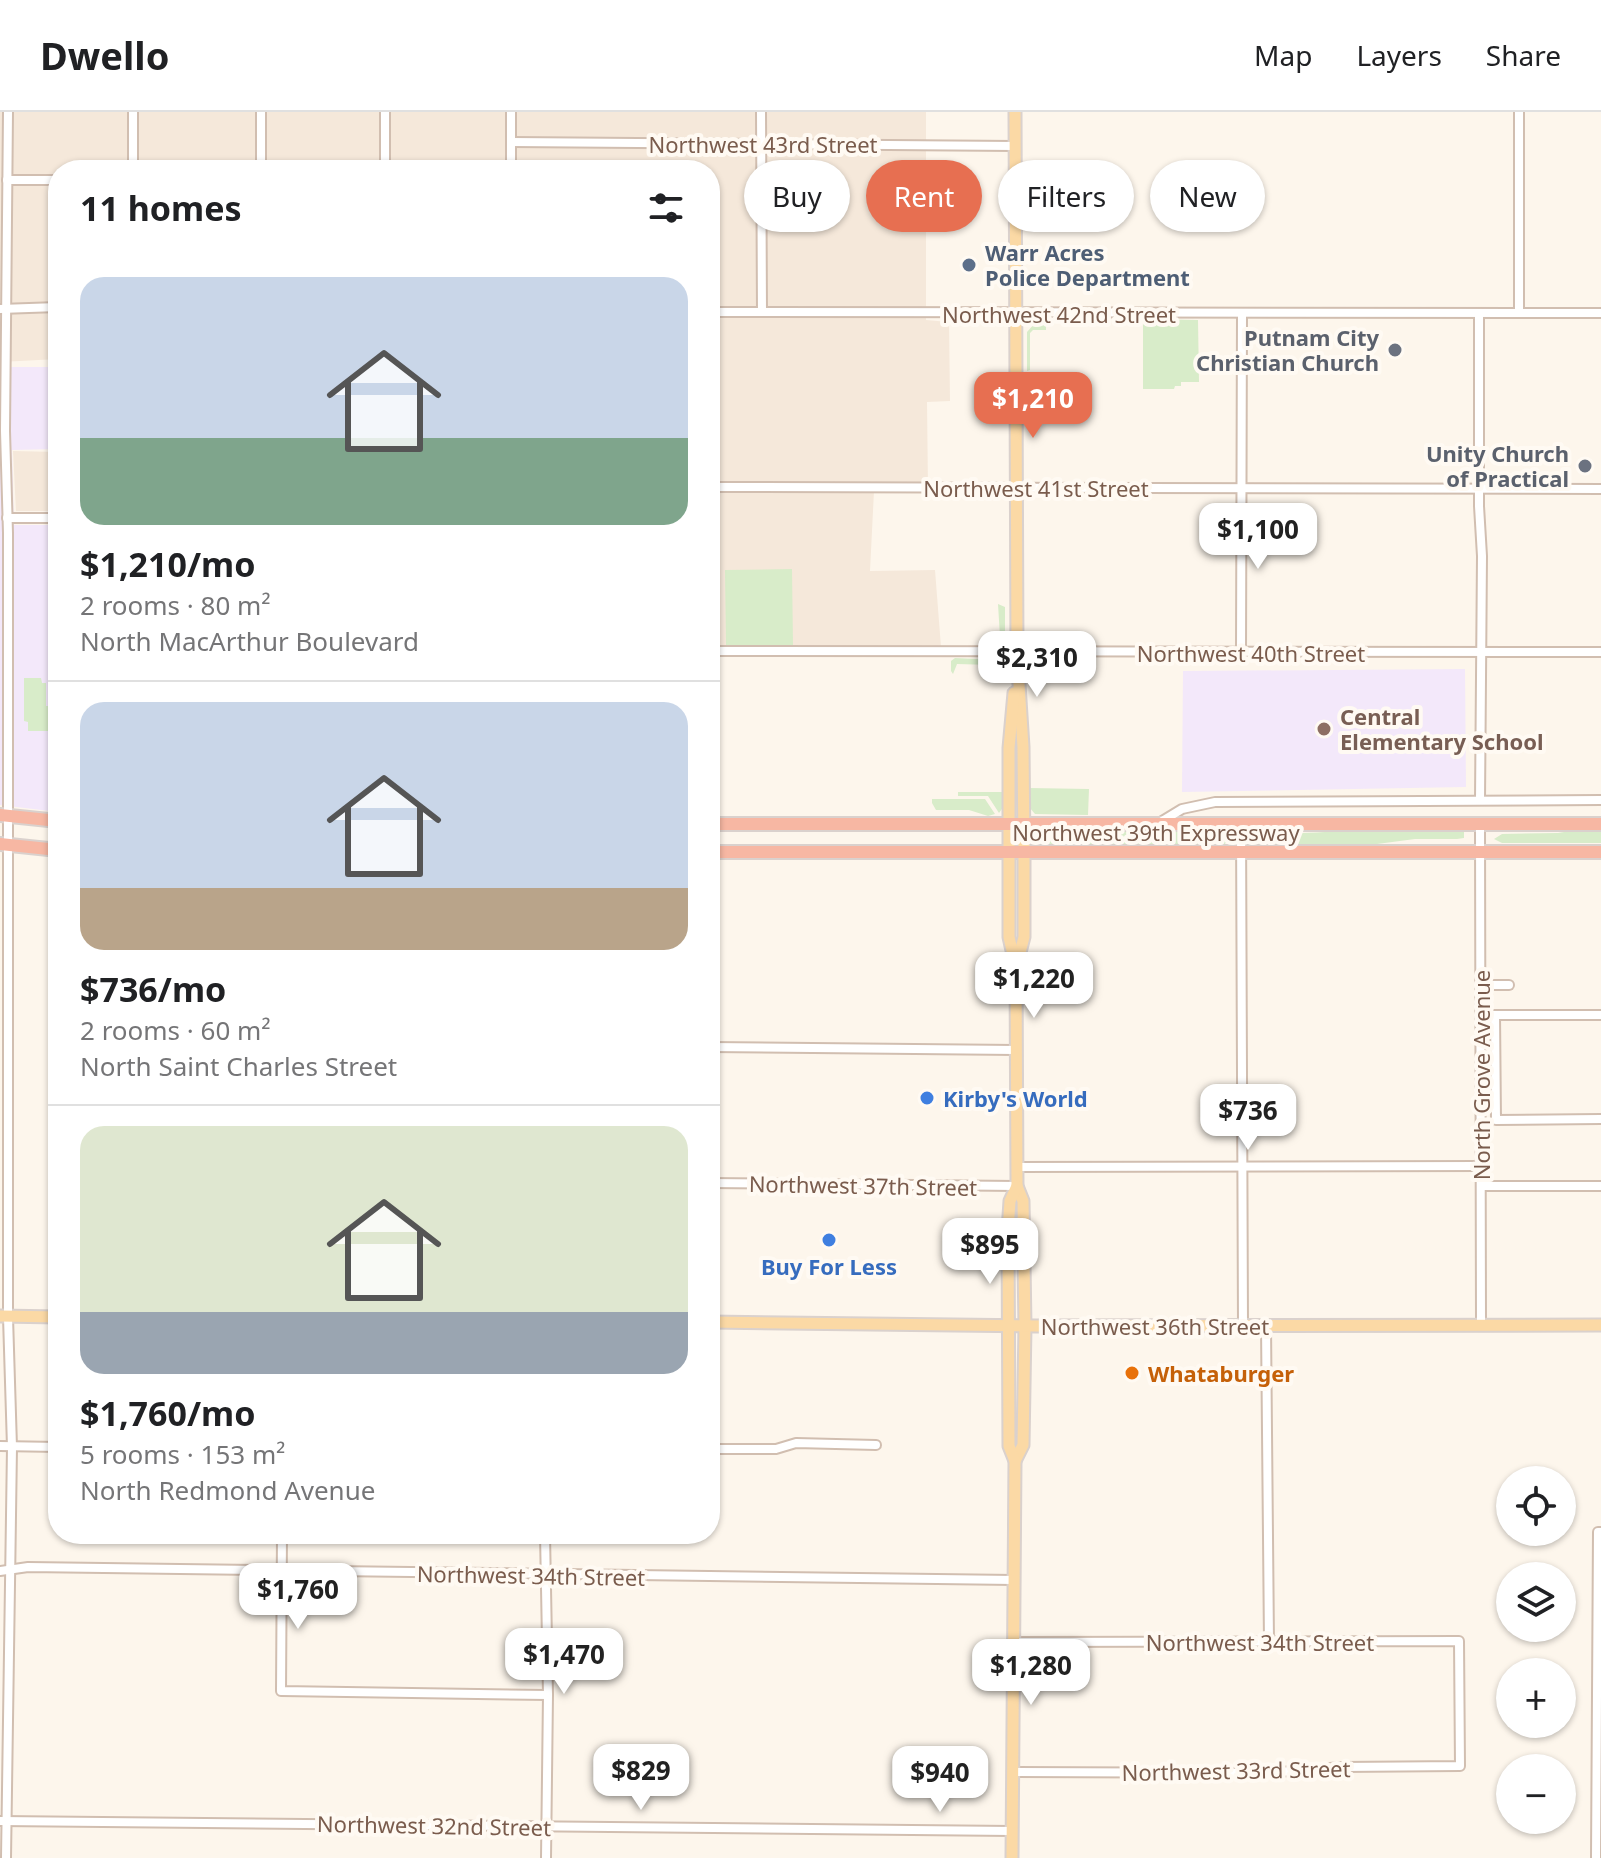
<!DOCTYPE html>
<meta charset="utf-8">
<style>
:root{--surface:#fff;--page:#f2f2f2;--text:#202124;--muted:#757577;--line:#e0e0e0;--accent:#e76f51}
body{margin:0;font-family:"Noto Sans",sans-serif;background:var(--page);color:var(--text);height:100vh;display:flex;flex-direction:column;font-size:30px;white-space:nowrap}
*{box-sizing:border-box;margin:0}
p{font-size:26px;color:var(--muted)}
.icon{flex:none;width:44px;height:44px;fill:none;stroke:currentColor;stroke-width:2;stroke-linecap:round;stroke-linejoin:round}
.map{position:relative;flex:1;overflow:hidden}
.drawer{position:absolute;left:48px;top:48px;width:672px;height:1384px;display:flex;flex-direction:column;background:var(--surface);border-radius:32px;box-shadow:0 2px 6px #0004}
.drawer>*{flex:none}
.hud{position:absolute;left:744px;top:48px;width:736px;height:72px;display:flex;gap:16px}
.controls{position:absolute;left:1496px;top:1354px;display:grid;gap:16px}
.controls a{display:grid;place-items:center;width:80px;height:80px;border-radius:50%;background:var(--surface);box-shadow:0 2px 6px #0004;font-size:40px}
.price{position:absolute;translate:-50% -68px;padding:0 18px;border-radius:16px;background:#fff;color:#222;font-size:26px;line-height:52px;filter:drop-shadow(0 2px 4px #0008)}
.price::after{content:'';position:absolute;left:50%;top:48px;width:24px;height:18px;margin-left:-12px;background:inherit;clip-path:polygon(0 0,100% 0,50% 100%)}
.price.on{background:var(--accent);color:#fff}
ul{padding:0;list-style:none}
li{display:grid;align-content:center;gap:16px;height:424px;padding:0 32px}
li+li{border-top:2px solid var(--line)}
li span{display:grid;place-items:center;height:248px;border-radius:24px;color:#555}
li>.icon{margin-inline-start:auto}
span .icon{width:144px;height:144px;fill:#fffc;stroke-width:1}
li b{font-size:34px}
h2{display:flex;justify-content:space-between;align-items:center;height:96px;padding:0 32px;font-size:34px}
.tag{padding:0 28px;border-radius:36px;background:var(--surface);box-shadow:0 2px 6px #0004;font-size:28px;line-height:72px}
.tag.on{background:var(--accent);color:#fff}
header{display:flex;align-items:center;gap:48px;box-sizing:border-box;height:112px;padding:0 40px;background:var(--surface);border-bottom:2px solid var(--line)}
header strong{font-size:38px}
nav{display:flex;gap:44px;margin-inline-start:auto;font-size:28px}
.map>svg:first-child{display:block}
</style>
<header>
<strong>Dwello</strong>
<nav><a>Map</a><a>Layers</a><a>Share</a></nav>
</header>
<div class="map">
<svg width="1601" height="1746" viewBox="0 0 1601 1746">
<rect width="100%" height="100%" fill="#fdf6ec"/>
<!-- residential -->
<g fill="#f5e8da">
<polygon points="0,0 926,0 926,208 949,210 950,289 927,290 928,377 874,379 870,459 935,458 941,535 710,534 710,58 58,58 58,247 0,250"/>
<polygon points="13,339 58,340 58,399 16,399"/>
</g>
<!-- education -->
<g fill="#f3e8fa">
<polygon points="0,255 58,255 58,337 12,338 14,413 58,413 58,700 0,693"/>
<polygon points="1465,557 1466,675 1182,680 1183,559"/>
</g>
<!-- green -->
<g fill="#d8ecc9">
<polygon points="1143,207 1198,208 1199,270 1181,270 1181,274 1175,274 1174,277 1143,277"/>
<polygon points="1043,209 1046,212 1046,218 1033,218 1030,221 1030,258 1027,259 1027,220 1035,211"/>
<polygon points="792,457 793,533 726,533 725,458"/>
<polygon points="998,492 1005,495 1005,528 998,535 995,534 995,526 1000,525"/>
<polygon points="955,546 998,548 1005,557 993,559 992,553 957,552 953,562 951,559 951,549"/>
<polygon points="24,566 41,566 42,571 46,571 46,594 58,594 58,619 28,619 28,610 24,609"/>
<polygon points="1029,676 1089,677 1088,703 1035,702 1030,696"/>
<polygon points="958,680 1004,680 1004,694 999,701 988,684 958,684"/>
<polygon points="932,687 985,687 995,702 988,704 969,698 936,698 932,691"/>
<polygon points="1576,718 1601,718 1601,731 1502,731 1494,727 1502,722 1558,721"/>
<polygon points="1122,719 1225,719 1230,722 1225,732 1037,732 1032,730 1033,726 1038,724 1100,724"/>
<path d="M1332,719L1464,720V726L1457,727H1415L1377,732L1261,733L1251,727C1276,718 1306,723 1332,719Z"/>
</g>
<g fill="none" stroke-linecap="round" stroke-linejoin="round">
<defs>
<g id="minor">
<polyline points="133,0 133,58"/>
<polyline points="261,0 261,58"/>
<polyline points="385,0 385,58"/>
<polyline points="761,0 762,200"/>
<polyline points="1519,0 1519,201"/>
<polyline points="511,30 1015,34"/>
<polyline points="511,58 511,0"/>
<polyline points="7,68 58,68"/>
<polyline points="0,197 58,195"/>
<polyline points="710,200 1601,201"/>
<polyline points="1479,201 1479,394 1482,444 1480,688"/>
<polyline points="710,375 1601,377"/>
<polyline points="7,406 58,406"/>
<polyline points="710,539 1601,540"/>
<polyline points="1241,541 1242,202"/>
<polyline points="1159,711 1182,697 1215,690 1601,688"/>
<polyline points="1241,711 1243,1214"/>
<polyline points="1480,713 1481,1213"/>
<polyline points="1481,873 1509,873"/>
<polyline points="1481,903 1601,903"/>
<polyline points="1495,903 1496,1008 1601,1007"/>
<polyline points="710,935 1016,938"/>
<polyline points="1017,1055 1480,1054"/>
<polyline points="710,1071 1017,1074"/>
<polyline points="1481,1074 1601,1074"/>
<polyline points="1266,1214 1269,1530"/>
<polyline points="0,1334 58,1335"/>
<polyline points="710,1337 776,1337 796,1331 876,1333"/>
<polyline points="282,1422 281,1579 548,1583"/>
<polyline points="545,1422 548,1583 546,1746"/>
<polyline points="0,1459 28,1455 1014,1468"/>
<polyline points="1013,1660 1266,1661 1342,1655 1460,1654 1459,1529 1013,1530"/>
<polyline points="0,1709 1012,1719"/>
<polyline points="6,1746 12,1335 8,1205 8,421 5,319 8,0"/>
<polyline points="1596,1746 1598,1420 1601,1420"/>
</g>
<g id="major">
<polyline points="1015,0 1017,541 1023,635 1024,740 1024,825 1016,856"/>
<polyline points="1014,581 1009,636 1009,825 1016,856 1017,1074 1023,1089 1025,1214 1023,1333 1015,1349"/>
<polyline points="0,1204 58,1205"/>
<polyline points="710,1210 1036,1214 1601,1213"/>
<polyline points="1012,1746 1015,1349 1009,1334 1008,1119 1010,1089 1017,1074"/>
</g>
<g id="highway">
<polyline points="0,703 58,709"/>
<polyline points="710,712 1601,712"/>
<polyline points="0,732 58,738"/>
<polyline points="710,740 1601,740"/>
</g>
</defs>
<!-- minor casing -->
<use href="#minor" stroke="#d1beb0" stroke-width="12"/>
<!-- major casing -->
<use href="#major" stroke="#dad1cd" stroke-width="15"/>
<!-- highway casing -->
<use href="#highway" stroke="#dad1cd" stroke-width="16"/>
<!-- minor -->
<use href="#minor" stroke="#fff" stroke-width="8"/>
<!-- major -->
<use href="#major" stroke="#fbd9a5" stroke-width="11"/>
<!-- highway -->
<use href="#highway" stroke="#f7b7a3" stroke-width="12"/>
</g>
<!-- markers -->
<circle fill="#5c6f8a" stroke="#fffaf3" stroke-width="3" cx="969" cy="153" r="8"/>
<g fill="#6b7280" stroke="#fffaf3" stroke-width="3">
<circle cx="1395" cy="238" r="8"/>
<circle cx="1585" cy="354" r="8"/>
</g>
<circle fill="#8d6e63" stroke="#fffaf3" stroke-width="3" cx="1324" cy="617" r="8"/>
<g fill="#3f7fe0" stroke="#fffaf3" stroke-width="3">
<circle cx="927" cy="986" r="8"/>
<circle cx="829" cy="1128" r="8"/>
</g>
<circle fill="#e8710a" stroke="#fffaf3" stroke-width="3" cx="1132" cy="1261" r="8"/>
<g text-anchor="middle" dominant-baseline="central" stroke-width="8" stroke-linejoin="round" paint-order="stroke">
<!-- street labels -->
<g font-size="22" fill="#7a5c4d" stroke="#fffaf3">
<text x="763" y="32">Northwest 43rd Street</text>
<text x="1059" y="202">Northwest 42nd Street</text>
<text x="1036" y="376">Northwest 41st Street</text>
<text x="1251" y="541">Northwest 40th Street</text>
<text x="1156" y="720">Northwest 39th Expressway</text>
<text transform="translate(1481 963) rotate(-90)">North Grove Avenue</text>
<text transform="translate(863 1073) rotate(1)">Northwest 37th Street</text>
<text x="1155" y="1214">Northwest 36th Street</text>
<text transform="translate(531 1463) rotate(1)">Northwest 34th Street</text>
<text x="1260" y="1530">Northwest 34th Street</text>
<text transform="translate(1236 1658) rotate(-1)">Northwest 33rd Street</text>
<text transform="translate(434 1713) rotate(1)">Northwest 32nd Street</text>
</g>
<!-- service labels -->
<g font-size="22" font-weight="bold" fill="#4e5e75" stroke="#fffaf3" text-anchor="start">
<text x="985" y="140">Warr Acres<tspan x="985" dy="25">Police Department</tspan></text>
</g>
<!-- worship labels -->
<g font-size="22" font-weight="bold" fill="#5b616d" stroke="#fffaf3" text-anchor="end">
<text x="1379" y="225">Putnam City<tspan x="1379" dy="25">Christian Church</tspan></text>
<text x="1569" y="341">Unity Church<tspan x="1569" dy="25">of Practical</tspan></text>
</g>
<!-- education labels -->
<g font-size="22" font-weight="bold" fill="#785e54" stroke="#fffaf3" text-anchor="start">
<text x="1340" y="604">Central<tspan x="1340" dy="25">Elementary School</tspan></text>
</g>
<!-- shop labels -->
<g font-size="22" font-weight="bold" fill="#366cbe" stroke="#fffaf3" text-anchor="start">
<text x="943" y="986">Kirby's World</text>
<text x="829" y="1154" text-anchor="middle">Buy For Less</text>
</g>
<!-- food labels -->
<g font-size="22" font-weight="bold" fill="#c56008" stroke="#fffaf3" text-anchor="start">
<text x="1148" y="1261">Whataburger</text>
</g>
</g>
</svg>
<div class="controls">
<a><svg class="icon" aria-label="locate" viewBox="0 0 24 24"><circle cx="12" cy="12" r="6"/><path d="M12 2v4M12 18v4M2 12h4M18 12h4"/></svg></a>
<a><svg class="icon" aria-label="layers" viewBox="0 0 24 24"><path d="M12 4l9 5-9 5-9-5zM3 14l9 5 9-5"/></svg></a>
<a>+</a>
<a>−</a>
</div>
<b class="price on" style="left:1033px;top:328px">$1,210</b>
<b class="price" style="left:1258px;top:459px">$1,100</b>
<b class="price" style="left:1037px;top:587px">$2,310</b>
<b class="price" style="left:1034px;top:908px">$1,220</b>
<b class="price" style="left:1248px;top:1040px">$736</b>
<b class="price" style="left:990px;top:1174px">$895</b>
<b class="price" style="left:298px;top:1519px">$1,760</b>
<b class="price" style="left:564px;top:1584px">$1,470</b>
<b class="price" style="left:1031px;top:1595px">$1,280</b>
<b class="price" style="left:641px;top:1700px">$829</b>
<b class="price" style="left:940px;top:1702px">$940</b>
<div class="hud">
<a class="tag">Buy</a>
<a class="tag on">Rent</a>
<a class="tag">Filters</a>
<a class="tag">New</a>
</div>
<section class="drawer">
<h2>11 homes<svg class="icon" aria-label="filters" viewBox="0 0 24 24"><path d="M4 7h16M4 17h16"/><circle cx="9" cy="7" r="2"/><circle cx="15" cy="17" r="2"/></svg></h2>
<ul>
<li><span style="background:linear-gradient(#c9d6e8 65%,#7fa58c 0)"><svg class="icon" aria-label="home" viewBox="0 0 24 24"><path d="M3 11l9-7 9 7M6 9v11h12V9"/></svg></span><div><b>$1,210/mo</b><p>2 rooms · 80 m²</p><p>North MacArthur Boulevard</p></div></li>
<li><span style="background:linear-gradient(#c9d6e8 75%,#b9a48a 0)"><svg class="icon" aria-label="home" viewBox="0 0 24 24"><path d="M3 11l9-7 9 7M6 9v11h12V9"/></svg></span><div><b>$736/mo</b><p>2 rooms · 60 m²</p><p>North Saint Charles Street</p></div></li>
<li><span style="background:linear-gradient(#dfe7d0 75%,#9aa5b1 0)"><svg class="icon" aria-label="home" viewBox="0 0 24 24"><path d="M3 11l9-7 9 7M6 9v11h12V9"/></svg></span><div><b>$1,760/mo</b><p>5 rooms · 153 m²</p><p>North Redmond Avenue</p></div></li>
</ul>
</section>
</div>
